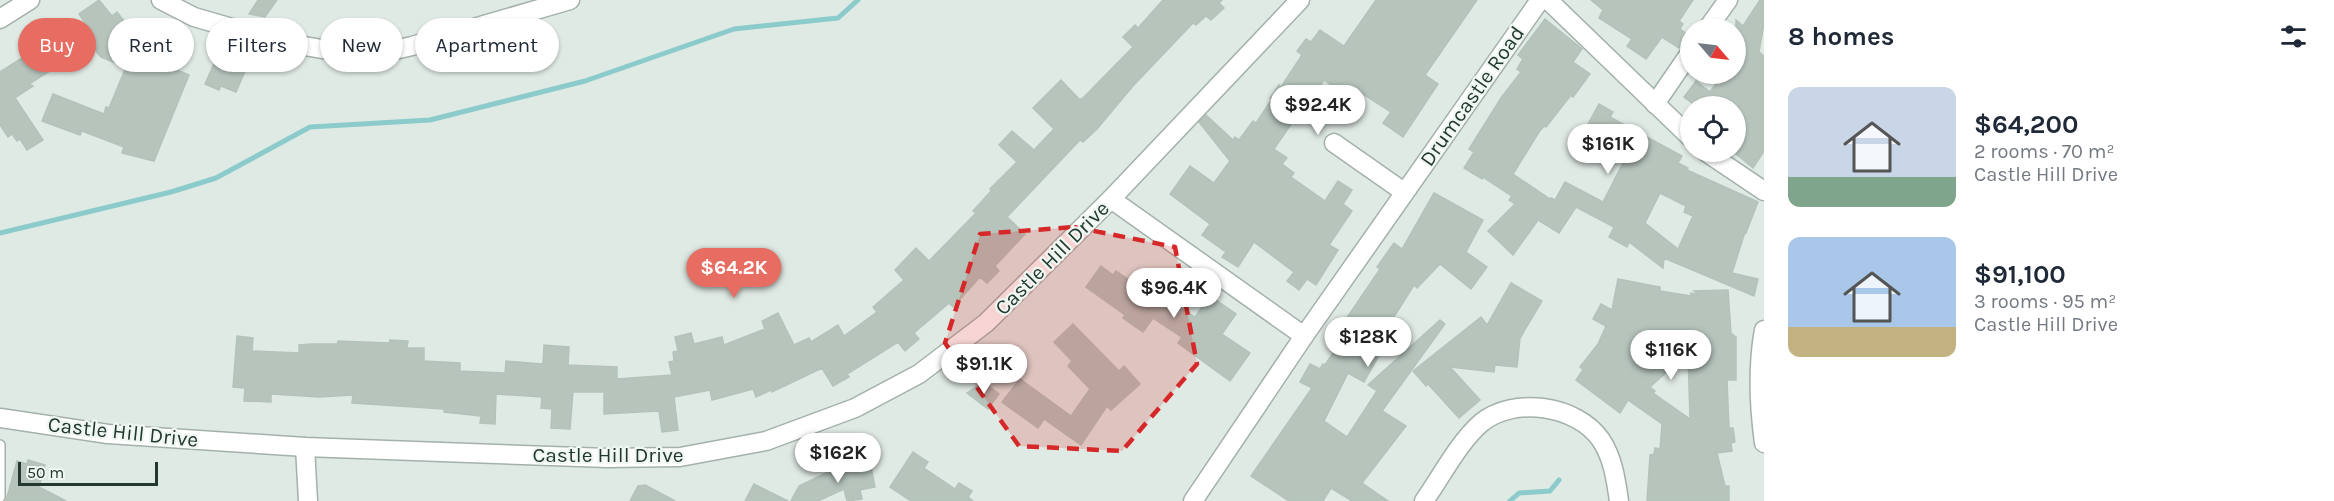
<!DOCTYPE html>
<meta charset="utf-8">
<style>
:root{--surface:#fff;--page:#f6f6f7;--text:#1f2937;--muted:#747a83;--accent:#e76c61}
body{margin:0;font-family:Karla,sans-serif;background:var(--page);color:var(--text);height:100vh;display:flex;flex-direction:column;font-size:22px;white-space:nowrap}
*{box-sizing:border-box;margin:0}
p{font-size:20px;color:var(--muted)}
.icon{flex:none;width:33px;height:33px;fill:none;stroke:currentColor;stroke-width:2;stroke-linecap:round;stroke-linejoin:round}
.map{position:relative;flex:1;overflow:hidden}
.sheet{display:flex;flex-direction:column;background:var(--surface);width:570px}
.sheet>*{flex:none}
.banner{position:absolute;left:18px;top:18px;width:570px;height:54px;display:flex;gap:12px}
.needle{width:39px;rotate:118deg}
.fabs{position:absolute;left:1680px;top:18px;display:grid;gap:12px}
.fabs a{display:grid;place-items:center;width:66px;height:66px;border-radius:50%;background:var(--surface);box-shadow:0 2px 4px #0004;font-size:30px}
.scale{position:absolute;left:18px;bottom:15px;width:140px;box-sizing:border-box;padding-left:6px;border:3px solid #22392f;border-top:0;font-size:16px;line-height:21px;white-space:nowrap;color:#22392f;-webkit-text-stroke:4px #f0f7f2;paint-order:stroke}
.price{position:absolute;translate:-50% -51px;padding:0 14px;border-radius:21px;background:#fff;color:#222;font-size:20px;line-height:39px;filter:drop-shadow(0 2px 3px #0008)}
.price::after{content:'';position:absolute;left:50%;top:36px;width:18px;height:14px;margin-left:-9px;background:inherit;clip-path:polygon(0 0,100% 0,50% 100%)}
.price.on{background:var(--accent);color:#fff}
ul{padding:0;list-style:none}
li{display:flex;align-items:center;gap:18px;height:150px;padding:0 24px}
li span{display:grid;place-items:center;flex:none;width:168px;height:120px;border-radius:12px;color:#555}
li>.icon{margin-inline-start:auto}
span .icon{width:72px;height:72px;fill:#fffc;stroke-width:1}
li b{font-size:26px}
h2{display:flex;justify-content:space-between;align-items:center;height:72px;padding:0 24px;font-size:26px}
.tag{padding:0 21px;border-radius:27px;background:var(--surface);box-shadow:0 2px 4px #0004;font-size:21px;line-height:54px}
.tag.on{background:var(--accent);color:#fff}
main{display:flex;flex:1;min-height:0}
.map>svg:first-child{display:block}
</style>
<main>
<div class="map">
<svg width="1764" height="501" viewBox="0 0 1764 501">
<rect width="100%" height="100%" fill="#e0eae4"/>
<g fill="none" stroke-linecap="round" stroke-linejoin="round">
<!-- stream -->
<g stroke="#8ccbcb" stroke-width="5">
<polyline points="0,233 171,192 216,178 310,127 430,120 585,81 734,29 838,18 858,0"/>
<polyline points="1510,501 1519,493 1550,491 1559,480"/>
</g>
</g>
<!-- building -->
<g fill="#b6c4bc" stroke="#b3c3ba" stroke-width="1.5" fill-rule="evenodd">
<polygon points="99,0 112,16 117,12 143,45 145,40 183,56 177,70 189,75 154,161 122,153 124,147 82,131 80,135 42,121 53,94 104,114 106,107 109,108 126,67 101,57 91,45 88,47 78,35 88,27 79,14"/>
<polygon points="258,0 277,0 265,17 249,14"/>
<polygon points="1163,0 1222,0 1219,3 1224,8 1211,20 1206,16 1196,25 1193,23 1133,86 1097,129 1083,142 1080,140 1007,217 1025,234 995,266 999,271 987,283 980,277 953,307 949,303 914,333 919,339 905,351 898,342 847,374 849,377 833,386 822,368 772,392 771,390 756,397 753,389 712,400 710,390 674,397 678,430 662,432 659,411 604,414 604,392 573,392 570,429 551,428 552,409 541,408 542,397 496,394 495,424 480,423 481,416 444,412 444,409 352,403 353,395 319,397 271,394 271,402 244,401 245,388 233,387 237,336 253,338 252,351 299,353 299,345 311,344 337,344 338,341 389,343 390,340 408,341 407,348 424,348 424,361 460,363 460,371 505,373 506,361 543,364 544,345 569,347 568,365 617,367 617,379 672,375 669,362 674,361 673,352 678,351 675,337 691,333 694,344 722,337 724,345 765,329 762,321 778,313 794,345 809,338 811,342 838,325 844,336 877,312 873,307 904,280 895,270 916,248 929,261 976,213 973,211 991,191 990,189 1017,162 999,145 1012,131 1034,150 1054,129 1033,108 1061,80 1079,99 1082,99 1133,47 1123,37 1135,25 1138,28"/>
<polygon points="1376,0 1477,0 1425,75 1438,84 1403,137 1383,123 1391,112 1357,90 1354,94 1343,86 1340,91 1324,80 1317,91 1312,87 1293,115 1296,117 1274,149 1287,158 1282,164 1294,173 1291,177 1325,201 1338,181 1352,190 1343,204 1352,211 1329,245 1338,250 1316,285 1307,279 1299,290 1287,281 1294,272 1254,242 1238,267 1222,257 1226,252 1202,235 1210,224 1170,194 1190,166 1214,183 1230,161 1199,122 1206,115 1233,140 1235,137 1239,140 1253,121 1256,123 1272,99 1270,98 1279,85 1281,87 1302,55 1297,51 1306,39 1311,42 1320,30 1344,46"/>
<polygon points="1591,0 1693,0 1679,21 1683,24 1680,29 1687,34 1679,48 1662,37 1646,59 1627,46 1632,39 1599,18 1603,10"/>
<polygon points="1760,0 1764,0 1764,23 1759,52 1764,56 1764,151 1753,168 1736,154 1736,106 1696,106 1684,97 1696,81 1710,92 1723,74 1736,74 1736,20 1743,26"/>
<path d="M1545,19L1582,49L1573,62L1590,74L1573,97L1571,95L1546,127L1544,126L1539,132L1513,174L1550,199L1551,198L1555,200L1565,182L1603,202L1625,159L1582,135L1599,104L1613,112L1610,117L1682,156L1678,163L1688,168L1687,170L1758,202L1746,233L1745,232L1732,273L1758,279L1754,296L1664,258L1663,268L1629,242L1627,247L1609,237L1614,227L1576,207L1559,233L1538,220L1513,255L1488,231L1515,204L1509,200L1512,196L1483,177L1482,179L1464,168L1474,152L1469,149L1501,98L1521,72L1517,69L1523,59L1518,55ZM1660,193L1686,206L1684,212L1693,216L1678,249L1645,223Z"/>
<polygon points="39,47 53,69 29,84 33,86 15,98 43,140 27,150 20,139 17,141 12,134 8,137 0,125 0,72"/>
<polygon points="217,57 246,69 236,92 221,86 219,90 205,84"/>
<polygon points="1434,193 1483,220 1466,252 1487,267 1471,289 1440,264 1417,288 1414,285 1392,320 1397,323 1364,382 1348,373 1324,421 1347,437 1377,391 1368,385 1440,320 1445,324 1382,411 1406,426 1362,483 1388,501 1352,501 1331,488 1323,501 1289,501 1251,476 1312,388 1300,382 1310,364 1320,369 1323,364 1325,365 1347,332 1340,328 1380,269 1377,267 1394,243 1402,249"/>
<polygon points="1101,266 1113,275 1116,271 1135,284 1141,274 1163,288 1159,293 1195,317 1210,296 1236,314 1222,334 1250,353 1230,381 1178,343 1182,337 1153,318 1143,332 1123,318 1125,315 1086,287"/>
<path d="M1618,279L1660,287V291L1691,296V293L1699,295L1694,291L1728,290L1731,333L1736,337V380H1727L1729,428H1733L1735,442L1731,443L1732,451L1717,453L1725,486H1729V501H1647L1650,455L1654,454L1655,448L1660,449L1662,424L1628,400L1620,413L1576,380L1583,370L1580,367L1598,344L1606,326L1593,319L1601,304L1612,310ZM1688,353L1690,419L1653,393L1655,391L1650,387Z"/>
<polygon points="1511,283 1542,301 1520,338 1517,367 1495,365 1494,372 1450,367 1480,400 1459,418 1428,384 1426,386 1413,371 1481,317 1487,325"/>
<polygon points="1073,324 1119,371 1124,366 1140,384 1111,410 1107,406 1081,445 1044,419 1038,428 1002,402 1020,379 1071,416 1090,389 1068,366 1072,361 1054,342"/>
<polygon points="983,382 999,394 988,409 967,393"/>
<polygon points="913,452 928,462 924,468 955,489 959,483 972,491 968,497 973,501 911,501 890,487"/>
<polygon points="28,460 45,465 39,487 66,501 6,501 17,461 27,464"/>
<polygon points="870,462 875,487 860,490 862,499 847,501 844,489 818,501 791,501 799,486 832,470"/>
<polygon points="754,484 788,501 745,501"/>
<polygon points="645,485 675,501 630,501 638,486"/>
</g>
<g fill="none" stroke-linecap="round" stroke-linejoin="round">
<defs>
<polyline id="service" points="0,445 0,497"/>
<g id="minor">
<polyline points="161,0 194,17 281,42 351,54 373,55 412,46 570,0"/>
<polyline points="1548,0 1690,137"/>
<polyline points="0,19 30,0"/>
<polyline points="1708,28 1728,0"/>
<polyline points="1655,104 1690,53"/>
<polyline points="1334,143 1404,192"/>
<polyline points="1706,152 1764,191"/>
<polyline points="1111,199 1304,336"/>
<polyline points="305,447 308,501"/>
<polyline points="1193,501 1304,336 1540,0"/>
<path d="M1424,501C1441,477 1459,442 1481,423C1514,396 1577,405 1601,440C1613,458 1616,480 1619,501"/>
</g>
<g id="tertiary">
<path d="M1764,330C1757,368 1759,406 1764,443"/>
<polyline points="0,418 108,434 305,447 607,458 680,457 766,441 855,408 919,374 986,323 1111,199 1300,0"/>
</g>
</defs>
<!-- service casing -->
<use href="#service" stroke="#a3b1aa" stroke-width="12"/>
<!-- minor casing -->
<use href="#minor" stroke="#a3b1aa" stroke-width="21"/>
<!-- tertiary casing -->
<use href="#tertiary" stroke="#a3b1aa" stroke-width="21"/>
<!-- service -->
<use href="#service" stroke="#fff" stroke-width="9"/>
<!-- minor -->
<use href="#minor" stroke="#fff" stroke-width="18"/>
<!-- tertiary -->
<use href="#tertiary" stroke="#fff" stroke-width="18"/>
</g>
<!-- marked area -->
<path fill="#d62828" fill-opacity="0.2" stroke="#d62828" stroke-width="4.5" stroke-dasharray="12 8" stroke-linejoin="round" d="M1074,227L1175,247L1197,364L1122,451L1019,446L945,343L980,234Z"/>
<g text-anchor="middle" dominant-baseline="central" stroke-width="4.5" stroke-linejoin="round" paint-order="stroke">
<!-- street labels -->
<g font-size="21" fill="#22392f" stroke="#f0f7f2">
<text transform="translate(1472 96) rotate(-55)">Drumcastle Road</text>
<text transform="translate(1052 258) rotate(-45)">Castle Hill Drive</text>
<text transform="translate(123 432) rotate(6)">Castle Hill Drive</text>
<text x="608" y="455">Castle Hill Drive</text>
</g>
</g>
</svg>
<div class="fabs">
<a><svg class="needle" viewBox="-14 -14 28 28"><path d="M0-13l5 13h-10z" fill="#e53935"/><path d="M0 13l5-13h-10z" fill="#747a83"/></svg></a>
<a><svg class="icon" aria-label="locate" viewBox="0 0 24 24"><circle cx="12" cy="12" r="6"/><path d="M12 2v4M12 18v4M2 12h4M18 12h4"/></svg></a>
</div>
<div class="scale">50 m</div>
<b class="price" style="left:1318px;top:136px">$92.4K</b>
<b class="price" style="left:1608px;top:175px">$161K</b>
<b class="price on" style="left:734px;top:299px">$64.2K</b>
<b class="price" style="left:1174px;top:319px">$96.4K</b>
<b class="price" style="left:1368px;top:368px">$128K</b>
<b class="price" style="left:1671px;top:381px">$116K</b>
<b class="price" style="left:984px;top:395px">$91.1K</b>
<b class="price" style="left:838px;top:484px">$162K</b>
<div class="banner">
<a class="tag on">Buy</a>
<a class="tag">Rent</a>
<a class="tag">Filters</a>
<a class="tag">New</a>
<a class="tag">Apartment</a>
</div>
</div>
<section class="sheet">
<h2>8 homes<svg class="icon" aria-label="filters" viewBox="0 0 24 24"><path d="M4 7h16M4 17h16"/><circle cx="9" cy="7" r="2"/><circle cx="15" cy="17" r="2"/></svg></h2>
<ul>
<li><span style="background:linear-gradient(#c9d6e8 75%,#7fa58c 0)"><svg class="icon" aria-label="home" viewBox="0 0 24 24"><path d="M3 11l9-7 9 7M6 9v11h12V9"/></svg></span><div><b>$64,200</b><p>2 rooms · 70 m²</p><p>Castle Hill Drive</p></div></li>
<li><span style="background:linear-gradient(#a9c7e8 75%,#c2b280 0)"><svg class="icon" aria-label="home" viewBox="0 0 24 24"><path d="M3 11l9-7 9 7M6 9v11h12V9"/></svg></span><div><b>$91,100</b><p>3 rooms · 95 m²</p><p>Castle Hill Drive</p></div></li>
</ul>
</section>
</main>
